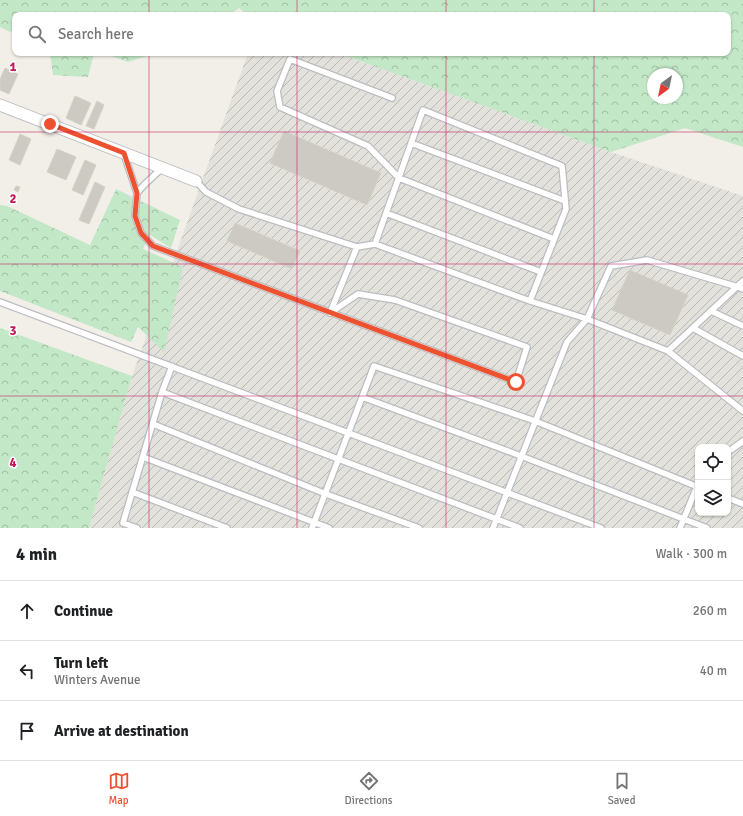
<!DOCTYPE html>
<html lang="en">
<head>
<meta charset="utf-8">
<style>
	:root { --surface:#fff; --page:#f6f6f6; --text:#202124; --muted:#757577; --line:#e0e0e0; --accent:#ed5230 }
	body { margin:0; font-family:Signika,sans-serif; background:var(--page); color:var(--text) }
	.controls { position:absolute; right:12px; bottom:12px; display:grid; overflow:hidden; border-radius:8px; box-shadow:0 1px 3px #0004 }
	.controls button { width:36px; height:36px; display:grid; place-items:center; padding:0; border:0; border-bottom:1px solid var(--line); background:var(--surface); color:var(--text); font:20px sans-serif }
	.compass { position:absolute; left:647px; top:68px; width:36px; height:36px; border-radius:50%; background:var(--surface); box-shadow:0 1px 3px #0004; rotate:213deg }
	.stop { position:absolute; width:12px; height:12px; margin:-9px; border:3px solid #ed5230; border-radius:50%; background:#fff }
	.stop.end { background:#ed5230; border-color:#fff; box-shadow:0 1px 4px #0008 }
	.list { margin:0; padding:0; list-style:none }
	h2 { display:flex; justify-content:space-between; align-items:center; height:52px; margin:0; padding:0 16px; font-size:17px }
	h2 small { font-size:13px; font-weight:400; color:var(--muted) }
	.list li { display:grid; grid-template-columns:26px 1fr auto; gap:12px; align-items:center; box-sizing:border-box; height:60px; padding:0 16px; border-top:1px solid var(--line) }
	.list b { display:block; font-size:15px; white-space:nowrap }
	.list p { margin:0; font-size:13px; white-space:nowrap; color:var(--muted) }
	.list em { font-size:13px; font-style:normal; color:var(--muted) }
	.icon { flex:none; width:22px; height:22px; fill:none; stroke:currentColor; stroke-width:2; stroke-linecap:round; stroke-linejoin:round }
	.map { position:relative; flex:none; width:743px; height:528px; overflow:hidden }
	.search { position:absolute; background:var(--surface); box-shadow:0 1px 3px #0004; left:12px; right:12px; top:12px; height:44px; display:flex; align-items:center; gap:10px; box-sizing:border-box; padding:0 14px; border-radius:8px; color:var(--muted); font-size:15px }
	.sheet { height:232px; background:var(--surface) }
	nav { display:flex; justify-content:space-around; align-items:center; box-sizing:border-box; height:56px; border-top:1px solid var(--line); background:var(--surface); font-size:11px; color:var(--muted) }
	nav a { display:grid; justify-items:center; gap:2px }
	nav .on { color:var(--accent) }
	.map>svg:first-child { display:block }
</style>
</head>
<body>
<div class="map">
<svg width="743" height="528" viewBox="0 0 743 528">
	<defs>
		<pattern id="industrial-furrows" width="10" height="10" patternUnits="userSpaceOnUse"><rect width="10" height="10" fill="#e2e1db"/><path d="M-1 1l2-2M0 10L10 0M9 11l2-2" fill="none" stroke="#babab5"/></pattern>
		<pattern id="forest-crowns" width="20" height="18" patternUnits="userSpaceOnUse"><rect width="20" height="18" fill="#c3e8c7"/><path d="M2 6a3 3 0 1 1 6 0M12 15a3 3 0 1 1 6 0" fill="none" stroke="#a2bfa5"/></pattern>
	</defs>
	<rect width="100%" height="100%" fill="#f1efe7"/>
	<path fill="url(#industrial-furrows)" fill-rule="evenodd" d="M248,53H338L611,152L743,196V528H89L132,376ZM698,447H728V513H698Z"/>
	<path fill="url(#forest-crowns)" fill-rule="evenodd" d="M0,0H743V147L685,128L611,152L338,53H728V15H247L239,8L230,15H15V28L10,32L0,27ZM653,74H677V98H653Z
		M50,53H94L88,77L53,75Z
		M104,53H155L128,62Z
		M116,189L180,220L171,248L150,235L143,249L183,267L164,352L138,327L131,342L0,291V205L7,206L90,245Z
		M0,328L132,376L89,528H0Z"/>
	<path fill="#cccac3" stroke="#d6d2c5" d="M5,68L18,74L9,94L0,90V79Z
		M75,96L91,103L81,125L66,118Z
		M97,101L104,105L94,129L86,126Z
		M284,131L381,173L367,205L270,163Z
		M20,134L31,139L20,165L9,160Z
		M57,149L76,157L66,180L47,172Z
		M85,160L96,165L83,195L72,190Z
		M95,182L105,187L89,224L79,220Z
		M16,186L20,187L18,192L14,190Z
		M235,223L300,251L292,269L227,241Z
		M630,270L688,295L670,335L612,310Z"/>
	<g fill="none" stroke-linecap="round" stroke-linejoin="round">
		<g stroke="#bbbdc2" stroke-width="8">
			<path id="lane" d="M392,98L290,59L277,91L280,107L368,146L399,178L554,239
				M411,143L565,201
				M124,154L137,193L135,216L141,233L153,246L516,382L527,347L395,300L358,294L330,313
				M196,181L206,192L239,209L357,247L375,244L530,301L587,319L668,351L743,411
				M137,193L144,185L162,168
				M386,213L541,272
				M375,244L423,110L562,166L566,209L530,301
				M0,302L601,528
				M711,311L743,326
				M330,313L357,247
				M693,328L743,356
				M668,351L743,281
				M162,392L520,528
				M362,397L521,456L707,528
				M153,424L326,494L419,528
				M728,452L743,441
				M143,457L329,528
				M132,492L227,528
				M728,498L743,504
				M137,528L123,523L162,392L172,366
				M312,528L374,366L535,421L698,487
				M493,528L567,342L587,319L611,266L647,260L738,287L743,289
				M680,528L698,484"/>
		</g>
		<g stroke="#bbbdc2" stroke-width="13">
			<path id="street" d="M0,105L196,181"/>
		</g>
		<use href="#lane" stroke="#fff" stroke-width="5.5"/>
		<use href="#street" stroke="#fff" stroke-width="11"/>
	</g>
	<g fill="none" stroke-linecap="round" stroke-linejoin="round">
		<path stroke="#ed5230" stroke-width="5" d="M50,124L124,153L137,193L135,216L141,233L153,246L516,382"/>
	</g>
	<path fill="none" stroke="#c2185b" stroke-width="1" stroke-opacity="0.55" d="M149,0V15M297,0V15M446,0V15M594,0V15M149,53V528M297,53V528M446,53V528M594,53V528M0,132H743M0,264H743M0,396H743"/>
	<g font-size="13" text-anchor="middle" font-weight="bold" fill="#c2185b" stroke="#fff" stroke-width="3" stroke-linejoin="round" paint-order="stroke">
		<text x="13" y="71">1</text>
		<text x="13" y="203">2</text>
		<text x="13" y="335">3</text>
		<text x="13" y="467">4</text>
	</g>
</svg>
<div class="controls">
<button><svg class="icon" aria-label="locate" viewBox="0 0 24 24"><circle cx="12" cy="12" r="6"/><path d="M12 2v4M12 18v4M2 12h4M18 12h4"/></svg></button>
<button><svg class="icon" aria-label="layers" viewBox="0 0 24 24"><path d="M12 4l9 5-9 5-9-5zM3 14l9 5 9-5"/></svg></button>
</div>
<svg class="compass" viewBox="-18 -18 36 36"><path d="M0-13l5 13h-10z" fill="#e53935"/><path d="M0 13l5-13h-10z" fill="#757577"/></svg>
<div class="stop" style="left:516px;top:382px"></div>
<div class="stop end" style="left:50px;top:124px"></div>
<div class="search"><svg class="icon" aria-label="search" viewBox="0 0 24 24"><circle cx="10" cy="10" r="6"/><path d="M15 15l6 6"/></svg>Search here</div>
</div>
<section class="sheet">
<h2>4 min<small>Walk · 300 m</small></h2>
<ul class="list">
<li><svg class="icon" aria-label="ahead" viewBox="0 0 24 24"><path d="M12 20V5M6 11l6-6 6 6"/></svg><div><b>Continue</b></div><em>260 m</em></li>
<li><svg class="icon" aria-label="left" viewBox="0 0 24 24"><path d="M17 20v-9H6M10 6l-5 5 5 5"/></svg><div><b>Turn left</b><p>Winters Avenue</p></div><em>40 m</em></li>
<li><svg class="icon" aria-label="arrive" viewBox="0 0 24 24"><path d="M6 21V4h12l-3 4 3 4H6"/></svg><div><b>Arrive at destination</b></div></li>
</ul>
</section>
<nav>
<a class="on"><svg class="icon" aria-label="map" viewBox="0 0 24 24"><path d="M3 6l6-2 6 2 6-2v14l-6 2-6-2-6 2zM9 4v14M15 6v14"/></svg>Map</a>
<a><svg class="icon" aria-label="directions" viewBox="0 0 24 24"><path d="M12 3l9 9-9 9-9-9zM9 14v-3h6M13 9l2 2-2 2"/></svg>Directions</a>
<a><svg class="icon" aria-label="saved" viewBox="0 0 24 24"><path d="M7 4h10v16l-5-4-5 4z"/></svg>Saved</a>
</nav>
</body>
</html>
